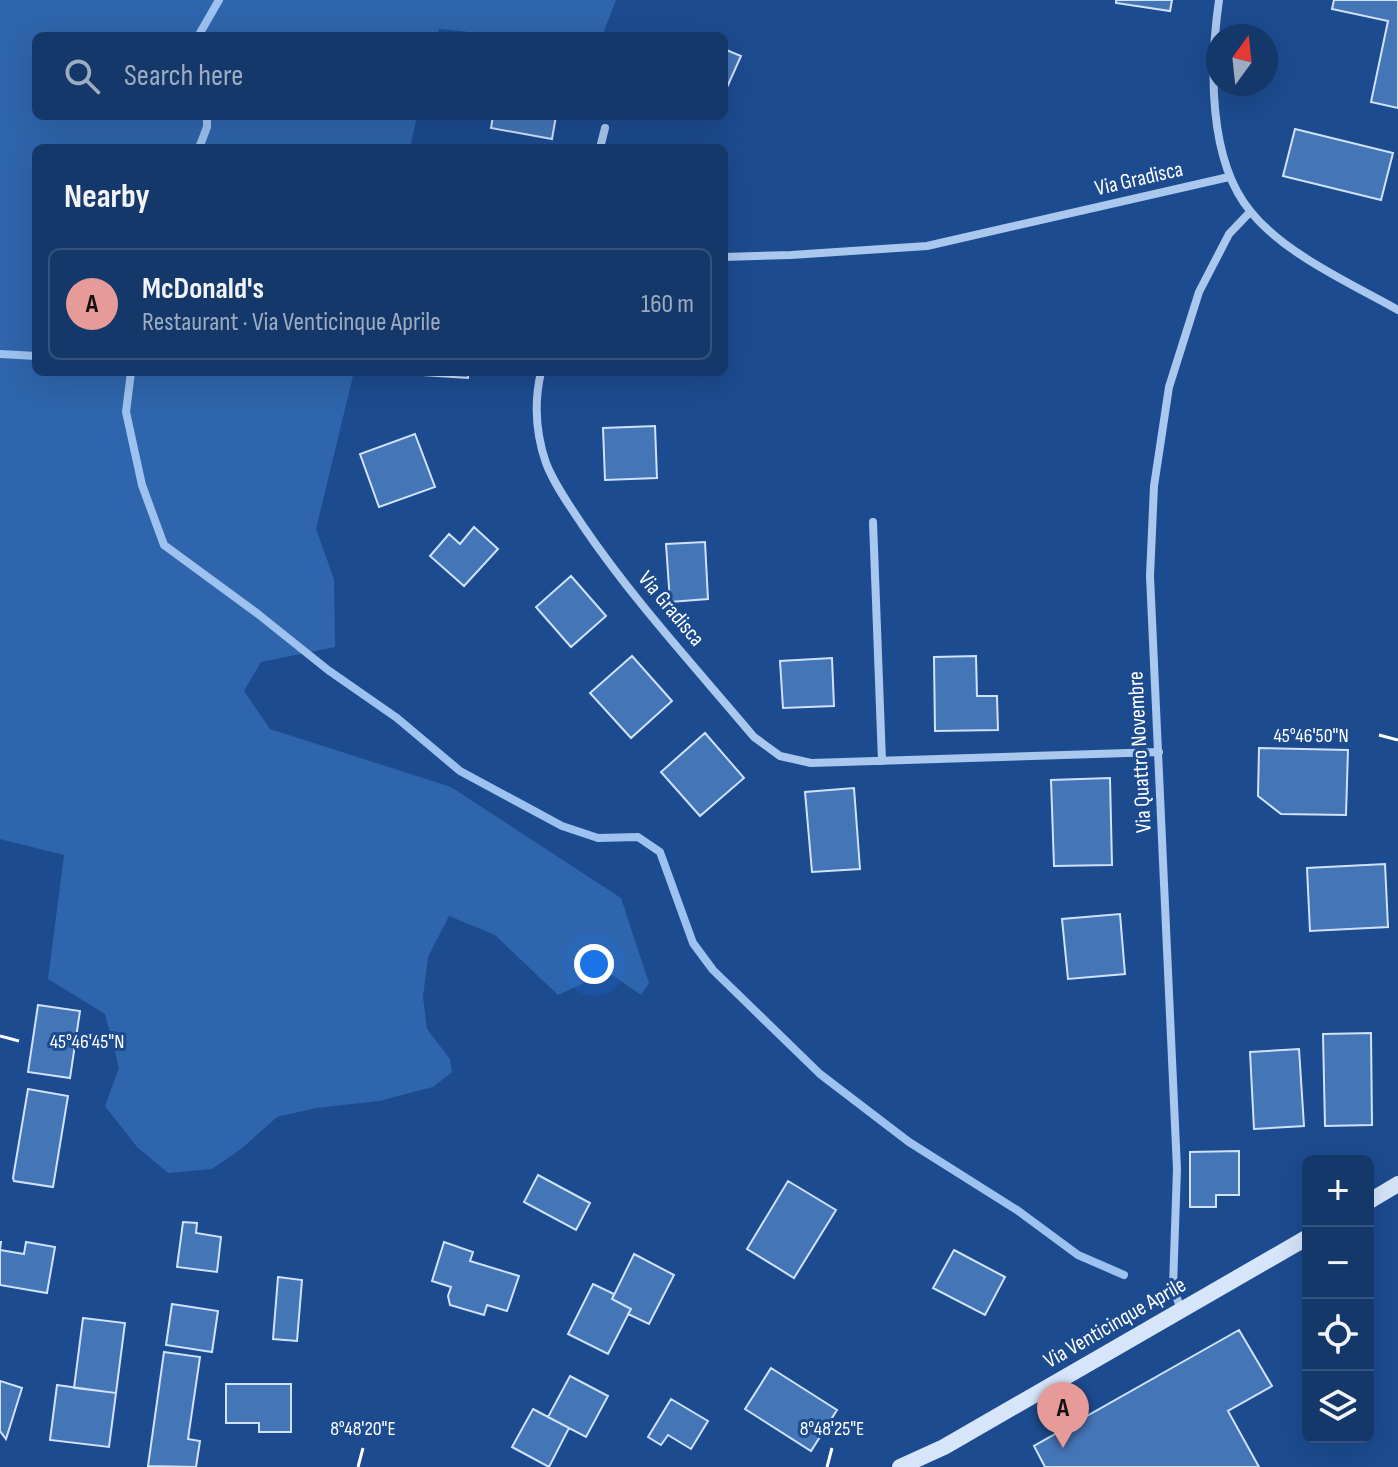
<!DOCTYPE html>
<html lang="en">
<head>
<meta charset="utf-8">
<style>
	:root { --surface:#15386b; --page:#1e3f71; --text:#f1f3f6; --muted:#9dacc1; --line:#34527e; --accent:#e69b98 }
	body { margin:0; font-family:"Sofia Sans Condensed",sans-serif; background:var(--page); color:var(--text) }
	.controls { position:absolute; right:24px; bottom:24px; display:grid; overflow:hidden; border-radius:12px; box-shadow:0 8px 32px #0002 }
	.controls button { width:72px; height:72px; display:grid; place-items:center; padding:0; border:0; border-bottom:2px solid var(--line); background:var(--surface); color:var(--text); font:40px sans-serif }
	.compass { position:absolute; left:1206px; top:24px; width:72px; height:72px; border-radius:50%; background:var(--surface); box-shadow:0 8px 32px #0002; rotate:15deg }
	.you { position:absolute; left:594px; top:964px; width:28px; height:28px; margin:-20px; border:6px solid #fff; border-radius:50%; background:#1a73e8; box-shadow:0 0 0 12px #1a73e833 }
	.badge { display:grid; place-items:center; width:52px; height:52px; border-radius:50%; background:var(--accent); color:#111; font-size:26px; font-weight:700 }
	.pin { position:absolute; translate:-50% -66px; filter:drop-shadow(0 2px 4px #0008) }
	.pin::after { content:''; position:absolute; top:42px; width:28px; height:24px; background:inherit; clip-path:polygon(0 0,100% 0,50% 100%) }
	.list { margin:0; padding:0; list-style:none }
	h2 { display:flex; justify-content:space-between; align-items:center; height:104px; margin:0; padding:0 32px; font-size:34px }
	h2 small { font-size:26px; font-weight:400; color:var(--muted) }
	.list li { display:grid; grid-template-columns:52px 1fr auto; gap:24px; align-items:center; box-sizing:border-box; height:112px; margin:0 16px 16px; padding:0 16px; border:2px solid var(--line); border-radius:12px }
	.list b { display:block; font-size:30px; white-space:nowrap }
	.list p { margin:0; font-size:26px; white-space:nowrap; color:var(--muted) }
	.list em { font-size:26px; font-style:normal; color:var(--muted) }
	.icon { flex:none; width:44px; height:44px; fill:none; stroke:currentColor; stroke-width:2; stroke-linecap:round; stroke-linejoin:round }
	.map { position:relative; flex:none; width:1398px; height:1467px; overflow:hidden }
	.search { position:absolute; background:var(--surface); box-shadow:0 8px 32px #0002; left:32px; top:32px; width:696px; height:88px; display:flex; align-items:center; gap:20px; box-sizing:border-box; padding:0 28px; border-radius:12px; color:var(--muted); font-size:30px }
	.panel { position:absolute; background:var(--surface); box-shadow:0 8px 32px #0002; left:32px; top:144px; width:696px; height:232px; border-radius:12px }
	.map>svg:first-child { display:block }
</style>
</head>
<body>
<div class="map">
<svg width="1398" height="1467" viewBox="0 0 1398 1467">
	<rect width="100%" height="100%" fill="#1c4b8f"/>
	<path fill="#2f65ac" d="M0,0H616L602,36H511L439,29L437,36H36V116H417L410,148H36V372H354L316,529L334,579L335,647L261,662L244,691L270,729L451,787L621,898L649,983L641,995L608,972L558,995L495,935L449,916L428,957L423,997L427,1029L450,1059L452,1072L433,1087L379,1101L316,1108L277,1117L241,1149L212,1169L168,1173L137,1147L105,1106L119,1068L105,1014L48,979L64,855L0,839Z"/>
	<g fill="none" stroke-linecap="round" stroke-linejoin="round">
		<path stroke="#9dc2ef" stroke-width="8" d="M200,36V33L219,0
			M199,148L207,127V116
			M0,354L36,356
			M131,372L126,412L142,485L164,545L258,614L328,670L397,718L460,771L562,826L598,838L638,837L660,852L693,943L713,970L820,1074L909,1142L1017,1210L1078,1255L1124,1275"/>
	</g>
	<path fill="#4475b6" stroke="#d0e2fa" stroke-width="2" d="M1116,0H1172L1170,11L1116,3Z
		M1334,0H1398V108L1371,102L1388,21L1332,9Z
		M724,49L741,56L724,94Z
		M493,116H556L552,139L491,128Z
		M1295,129L1393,153L1381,200L1283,176Z
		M407,372H468V378L407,374Z
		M655,426L657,478L605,480L603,428Z
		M415,434L435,487L379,507L360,454Z
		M474,527L498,549L464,586L430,556L449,534L460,544Z
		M705,542L708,599L670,602L666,544Z
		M571,576L606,616L571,647L536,607Z
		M632,656L672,701L631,738L590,693Z
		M976,656L977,696H997L998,730L935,731L934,657Z
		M832,658L834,706L783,708L780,661Z
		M705,733L744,778L700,816L661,772Z
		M1259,748L1348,750L1346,815L1281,814L1258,796Z
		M1110,778L1112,865L1054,866L1051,780Z
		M854,788L860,869L812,872L805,792Z
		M1385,864L1388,927L1310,931L1307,868Z
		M1120,914L1125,974L1068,979L1062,919Z
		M38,1005L80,1011L70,1078L28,1072Z
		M1371,1033L1372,1125L1325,1126L1323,1034Z
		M1299,1049L1304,1126L1254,1129L1250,1052Z
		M28,1089L68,1096L53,1187L14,1181L13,1178Z
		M1239,1151V1195H1216V1207H1190V1152Z
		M538,1175L590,1203L576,1230L524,1202Z
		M788,1181L836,1210L794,1278L747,1249Z
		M183,1222L197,1223L196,1233L221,1237L217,1272L177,1267Z
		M0,1242H1L0,1250L24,1254L26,1242L55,1247L47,1293L0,1285Z
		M444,1242L473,1252L470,1261L519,1276L507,1311L487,1305L484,1315L450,1305L448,1296L451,1287L432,1281Z
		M954,1250L1005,1277L985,1315L933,1288Z
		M634,1254L674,1275L649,1324L628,1314L631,1309L612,1299Z
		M278,1277L302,1280L297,1341L273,1339Z
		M593,1284L614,1294L612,1299L631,1309L608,1354L568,1334Z
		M172,1304L218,1311L212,1352L166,1345Z
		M83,1318L125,1323L116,1393L74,1388Z
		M1239,1330L1272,1386L1228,1411L1259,1467H1045L1034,1446Z
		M164,1352L200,1357L188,1439L200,1441L196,1467L148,1466Z
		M771,1368L837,1410L811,1451L745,1409Z
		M570,1376L608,1396L586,1437L548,1417Z
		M0,1381L22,1388L6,1439L0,1431Z
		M226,1384H291V1432H259V1423H226Z
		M57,1385L116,1393L109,1447L50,1440Z
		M671,1399L708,1421L691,1449L668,1435L661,1445L648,1437Z
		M533,1409L569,1428L549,1467L512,1447Z"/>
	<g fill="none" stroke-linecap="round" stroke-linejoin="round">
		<path stroke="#aac7ed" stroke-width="8" d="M1219,0C1210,63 1207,160 1251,212C1285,254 1350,283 1398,310
			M600,148L605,128
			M724,257L791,255L927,246L1229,177
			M541,372C534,402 536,434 546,463C555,486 570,506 583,526C634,601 696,668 754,737L780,756L811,763L1159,752
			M873,522L882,761
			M1181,1310L1173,1287L1177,1169L1150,576L1154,486L1169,387L1199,292L1229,234L1250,212"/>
		<path stroke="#d7e5fa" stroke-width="16" d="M1368,1202L1398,1184
			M900,1467L944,1447L1308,1237"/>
	</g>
	<path fill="none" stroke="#fff" stroke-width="3" d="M1379,735L1398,740M0,1036L19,1041M358,1467L363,1448M827,1467L832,1448"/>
	<g text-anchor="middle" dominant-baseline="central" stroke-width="6" stroke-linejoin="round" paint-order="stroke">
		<g font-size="22" fill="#fff" stroke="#1c4b8f">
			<text transform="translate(1139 179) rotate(-13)">Via Gradisca</text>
			<text transform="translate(671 609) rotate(50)">Via Gradisca</text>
			<text transform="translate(1140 752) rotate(-93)">Via Quattro Novembre</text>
			<text transform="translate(1115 1323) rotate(-30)">Via Venticinque Aprile</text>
		</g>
	</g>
	<g font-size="20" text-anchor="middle" fill="#fff" stroke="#1c4b8f" stroke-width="6" stroke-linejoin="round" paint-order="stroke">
		<text x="1311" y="742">45°46'50"N</text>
		<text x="87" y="1048">45°46'45"N</text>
		<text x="363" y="1435">8°48'20"E</text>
		<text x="832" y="1435">8°48'25"E</text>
	</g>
</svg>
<div class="controls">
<button>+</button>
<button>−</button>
<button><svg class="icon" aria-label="locate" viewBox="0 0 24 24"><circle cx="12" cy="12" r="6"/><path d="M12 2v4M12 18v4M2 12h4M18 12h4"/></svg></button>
<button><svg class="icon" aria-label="layers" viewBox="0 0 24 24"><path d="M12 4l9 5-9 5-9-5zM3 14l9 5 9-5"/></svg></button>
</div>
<svg class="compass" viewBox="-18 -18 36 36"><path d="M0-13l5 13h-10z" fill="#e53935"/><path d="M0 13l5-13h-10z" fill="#9dacc1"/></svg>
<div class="you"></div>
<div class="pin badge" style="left:1063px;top:1448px">A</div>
<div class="search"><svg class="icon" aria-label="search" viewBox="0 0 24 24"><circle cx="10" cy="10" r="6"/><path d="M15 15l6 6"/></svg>Search here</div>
<section class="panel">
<h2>Nearby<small></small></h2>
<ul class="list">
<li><span class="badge">A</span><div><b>McDonald's</b><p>Restaurant · Via Venticinque Aprile</p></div><em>160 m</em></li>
</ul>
</section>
</div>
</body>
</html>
